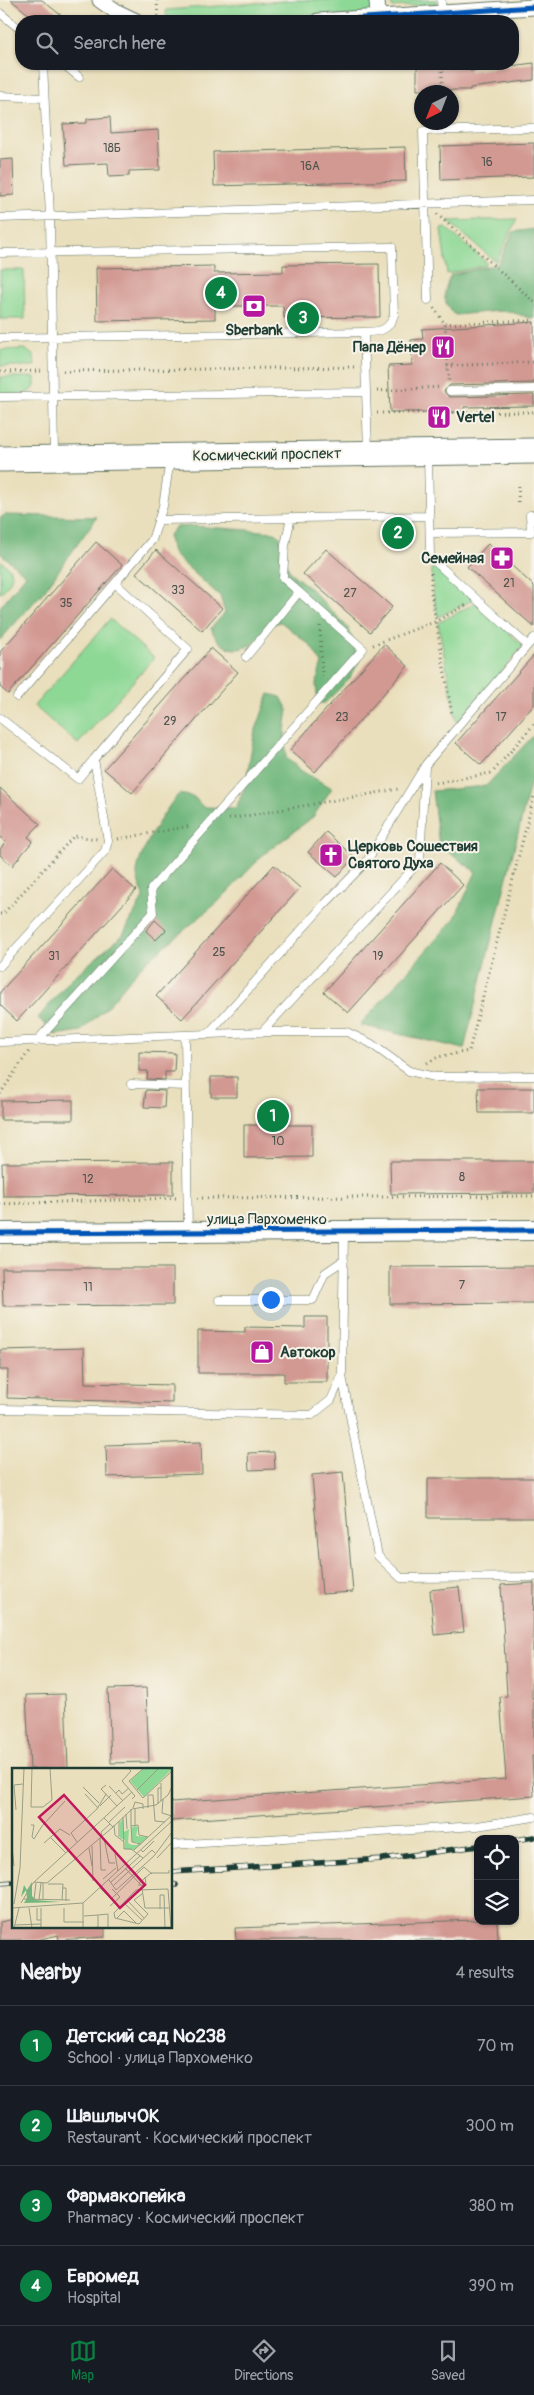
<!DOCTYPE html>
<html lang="en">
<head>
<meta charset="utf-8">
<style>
	:root { --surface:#171b24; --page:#242831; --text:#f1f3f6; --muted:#9ea1a6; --line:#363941; --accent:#0b8043 }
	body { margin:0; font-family:Pangolin,sans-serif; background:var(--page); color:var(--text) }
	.controls { position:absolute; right:15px; bottom:15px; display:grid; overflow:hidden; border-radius:10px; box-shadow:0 1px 4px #0004 }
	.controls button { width:45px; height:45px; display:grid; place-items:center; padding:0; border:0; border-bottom:1px solid var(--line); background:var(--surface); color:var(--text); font:25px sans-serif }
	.compass { position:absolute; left:414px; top:85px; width:45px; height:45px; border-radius:50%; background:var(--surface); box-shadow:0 1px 4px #0004; rotate:222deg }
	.you { position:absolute; left:270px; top:1299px; width:18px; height:18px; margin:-12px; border:4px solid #fff; border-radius:50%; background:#1a73e8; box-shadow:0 0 0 8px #1a73e833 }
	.badge { display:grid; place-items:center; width:32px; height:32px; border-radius:50%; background:var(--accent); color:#fff; font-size:16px; font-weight:700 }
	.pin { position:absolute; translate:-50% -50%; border:2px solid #fff; box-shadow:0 1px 5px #0006 }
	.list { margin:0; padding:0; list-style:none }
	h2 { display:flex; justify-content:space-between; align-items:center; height:65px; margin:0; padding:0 20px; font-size:21px }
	h2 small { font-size:16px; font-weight:400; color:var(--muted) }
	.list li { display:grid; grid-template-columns:32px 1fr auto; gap:15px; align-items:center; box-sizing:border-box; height:80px; padding:0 20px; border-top:1px solid var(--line) }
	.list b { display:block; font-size:19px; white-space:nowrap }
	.list p { margin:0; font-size:16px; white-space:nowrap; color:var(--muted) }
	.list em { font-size:16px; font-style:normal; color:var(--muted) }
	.icon { flex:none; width:28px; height:28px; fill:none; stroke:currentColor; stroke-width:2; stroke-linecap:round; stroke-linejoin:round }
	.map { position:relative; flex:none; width:534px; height:1940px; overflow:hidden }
	.search { position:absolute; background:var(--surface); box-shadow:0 1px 4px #0004; left:15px; right:15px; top:15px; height:55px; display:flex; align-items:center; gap:12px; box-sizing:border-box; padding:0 18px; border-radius:20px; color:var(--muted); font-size:19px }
	.sheet { height:385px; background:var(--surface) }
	nav { display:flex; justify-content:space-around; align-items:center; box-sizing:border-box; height:70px; border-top:1px solid var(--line); background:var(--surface); font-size:14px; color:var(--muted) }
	nav a { display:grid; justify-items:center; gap:2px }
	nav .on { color:var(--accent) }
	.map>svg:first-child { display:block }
</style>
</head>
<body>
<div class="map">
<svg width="534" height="1940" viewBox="0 0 534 1940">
	<rect width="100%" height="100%" fill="#f7f3e8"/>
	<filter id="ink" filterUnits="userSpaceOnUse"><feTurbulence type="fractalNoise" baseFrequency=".02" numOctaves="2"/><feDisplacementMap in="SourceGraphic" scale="10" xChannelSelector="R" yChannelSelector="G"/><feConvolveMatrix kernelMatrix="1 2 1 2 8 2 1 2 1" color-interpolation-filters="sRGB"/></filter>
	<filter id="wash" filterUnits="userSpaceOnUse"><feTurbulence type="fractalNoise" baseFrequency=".0096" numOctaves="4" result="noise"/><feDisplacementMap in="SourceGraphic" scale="20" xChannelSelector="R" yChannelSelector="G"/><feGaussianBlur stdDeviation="1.12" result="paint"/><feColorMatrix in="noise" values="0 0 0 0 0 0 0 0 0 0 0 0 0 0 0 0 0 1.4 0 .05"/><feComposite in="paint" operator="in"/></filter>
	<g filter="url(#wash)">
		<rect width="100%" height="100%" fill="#e9dfbc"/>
		<path fill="#8dd895" stroke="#568a64" d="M295,0H375L376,15L275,21H167L166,10Z
			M391,0H437V4L392,7Z
			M517,219L496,262L448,221Z
			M446,228L486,262V265L447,274L441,229Z
			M0,270H24L25,319H0Z
			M25,349L34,356L35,366H0V350Z
			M0,377H35V387L26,394H0Z
			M431,559L475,599L438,617L433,593Z
			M0,560L9,568L12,575L10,582L0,594Z
			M477,602L523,646L457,723L438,623Z
			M110,619L154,658L78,744L34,706Z"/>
		<path fill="#72b87e" stroke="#487a59" d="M534,229V319L511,312L499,311L455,315C441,301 443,292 451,275L498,264L513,232Z
			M5,515L97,517L44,591L0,640V607L26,575L0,553V518Z
			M193,526L275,532L280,537L282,554L290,572L312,590L349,629L359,661L350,678L325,703H318L316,684L322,663L310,645L281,622C277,623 270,624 267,627C263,631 261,636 257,640C239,656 219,650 211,628L225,613L220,596L174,555L168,536L176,527Z
			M269,694L281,697L288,710L285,730L286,758L303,772L332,788L313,817L263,855L218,902L141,966L107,1007L81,1031L56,1035L38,1018L71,979L123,935L144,896C142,890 137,880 137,874C137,855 166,807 179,794L194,797L203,807L236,808L245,787L254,735Z
			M534,735V769L464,1049L360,1025L455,918L476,872L439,845L432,791L486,786Z"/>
		<g id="blocks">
			<path fill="#d29892" d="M11,0H42L68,21H37Z
				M534,63V80L470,88V90H417V64H470V71Z
				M110,117L111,133L158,130L160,170L129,171V176L109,177L108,163L66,165L63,124L87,123V119Z
				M534,143V177L441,180L440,146Z
				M405,147L406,181L214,186L213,152Z
				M13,159L14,195L0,196V160Z
				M379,264L380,317L284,318L283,306H215V319L97,321L96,268L214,266V273L283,272V265Z
				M534,322V383L450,385L444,391L446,394L450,397L534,395V406L464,407V412H390L388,366L412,365L411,340L423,339L422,329Z
				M96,542L122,565L8,694L0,687V652Z
				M488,544L534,586V627L467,567Z
				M326,549L392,607L370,632L303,574Z
				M156,550L222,608L202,631L136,573Z
				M384,644L408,666L315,772L290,750Z
				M211,648L238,672L132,793L104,769Z
				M534,655V705L481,765L456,743Z
				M0,788L40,824L28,837L33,841L12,866L0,855V849L6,842L0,836Z
				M326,832L354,857L337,877L308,852Z
				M440,863L463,885L348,1013L324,992Z
				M274,865L300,888L182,1019L156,996Z
				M112,869L136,890L17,1021L0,1005V992Z
				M155,920L166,930L156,940L146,931Z
				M139,1052L175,1053L174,1072H165V1080L147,1079L148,1071H139Z
				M211,1077H237V1097H211Z
				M478,1088H534V1113H479Z
				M146,1090L165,1091L164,1108L144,1107Z
				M73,1100V1120H1V1101Z
				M269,1104H287L288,1125H312V1157L244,1158V1125H269Z
				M390,1161H534V1193L391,1194Z
				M173,1162V1195L3,1196L2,1163Z
				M534,1266V1303L390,1304V1267Z
				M2,1268H173V1305L3,1306Z
				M305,1317H327V1382H284V1373H198V1331L245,1332V1327L305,1328Z
				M84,1348L85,1383L172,1385V1403L7,1398L8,1370H0V1350Z
				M201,1442L202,1474L107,1477L106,1445Z
				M274,1452L275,1469L249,1470L248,1453Z
				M343,1472L353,1592L322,1594L312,1475Z
				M428,1478H534V1518H428Z
				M534,1583L532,1698H534V1756H532L534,1796L171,1821V1802L506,1779L500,1697L507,1696L501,1585Z
				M459,1587L464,1632L434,1635L430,1590Z
				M146,1688L149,1762L111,1763L108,1689Z
				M65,1694L68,1768L30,1769L26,1695Z
				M14,1919V1926H105V1937L59,1940L58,1935L37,1940H0V1922Z
				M478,1920L497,1921L498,1940H236L235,1928Z"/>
		</g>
	</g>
	<g filter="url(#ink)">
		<use href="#blocks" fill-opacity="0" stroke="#667664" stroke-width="1"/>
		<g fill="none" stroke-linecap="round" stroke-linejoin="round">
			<g stroke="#667664" stroke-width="9">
				<path id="service" d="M441,0L442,13
					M0,13L21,30
					M43,64L50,217L54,454
					M63,64L79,77
					M0,96L44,98
					M0,218L534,200
					M0,253L392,247L394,315C389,331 379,332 364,332L368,450
					M428,300L423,131L534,128
					M0,338L364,332
					M450,391L534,389
					M0,397L366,392
					M428,455L430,557L527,645
					M158,520L430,516
					M430,533L531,532L530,515H534
					M246,657L299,592L283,578L285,545L291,517
					M17,697L152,540L163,506L170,459
					M0,718L78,779L94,759
					M0,966L105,851L108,841L94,759L188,649L116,584
					M262,1032L420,861L425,766
					M208,1034L323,906L367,861L426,764L534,638
					M185,1035L188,1231
					M0,1042L262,1032H347L370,1043L409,1071L435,1077L534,1076
					M36,1042L153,913L151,889L363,649L299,592
					M131,1084L186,1086
					M219,1300H313L325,1273L344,1260
					M342,1376L378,1556L401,1578L534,1577
					M0,1409L312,1415L331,1400L342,1376L344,1231
					M171,1845L477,1826L534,1817"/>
			</g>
			<g stroke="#667664" stroke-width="17">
				<path id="minor" d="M100,0L117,12L136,21
					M377,0L378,17
					M318,21L534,7"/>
			</g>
			<g stroke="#667664" stroke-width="22">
				<path id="tertiary" d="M0,1233L534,1230"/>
			</g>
			<g stroke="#667664" stroke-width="27">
				<path id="primary" d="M0,459L534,451"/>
			</g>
			<path stroke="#667664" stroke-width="3" stroke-dasharray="1 4" stroke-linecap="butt" d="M157,0L158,21
				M442,92V64
				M437,214L534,302
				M434,308L445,324L449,381
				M445,324L534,320
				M447,366L534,362
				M63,371L354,367
				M0,372L41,371
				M377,391L440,387
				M377,413L534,412
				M518,502L519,484
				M431,573V592L452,715
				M320,626L322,677
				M373,645L437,621L466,605
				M436,783L492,773L534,724
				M229,819L398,789
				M118,839L191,826
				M0,914H3L74,836L98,839
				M427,1063L438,1057L469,1051L534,796
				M0,1094L29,1051
				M197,1198L534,1196
				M0,1204L176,1198"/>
			<use href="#service" stroke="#fff" stroke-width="8"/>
			<use href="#minor" stroke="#fff" stroke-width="15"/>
			<use href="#tertiary" stroke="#fff" stroke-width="20"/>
			<use href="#primary" stroke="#fff" stroke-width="25"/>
			<g stroke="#1f3d34" stroke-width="5.5">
				<path id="rail" d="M515,1840L534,1837
					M171,1872L383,1859L478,1846
					M0,1883L14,1882
					M171,1884L176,1885"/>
			</g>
			<use href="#rail" stroke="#f7f3e8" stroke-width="4" stroke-dasharray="11" stroke-linecap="butt"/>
			<g stroke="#f7f3e8" stroke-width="8">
				<path id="cycleway" d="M318,21L534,7
					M0,1233L534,1230"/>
			</g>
			<use href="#cycleway" stroke="#0057b8" stroke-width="5"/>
		</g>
	</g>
	<defs>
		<g id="bank-square" transform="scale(1.25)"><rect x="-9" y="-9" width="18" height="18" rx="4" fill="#b5179e" stroke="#f7f3e8"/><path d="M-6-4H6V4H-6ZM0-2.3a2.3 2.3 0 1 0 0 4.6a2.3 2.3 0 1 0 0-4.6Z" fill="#fff"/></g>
		<g id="restaurant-square" transform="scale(1.25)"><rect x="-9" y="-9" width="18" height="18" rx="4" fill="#b5179e" stroke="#f7f3e8"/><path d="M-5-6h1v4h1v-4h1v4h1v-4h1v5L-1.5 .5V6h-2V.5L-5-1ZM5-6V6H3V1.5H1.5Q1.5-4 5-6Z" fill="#fff"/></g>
		<g id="pharmacy-square" transform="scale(1.25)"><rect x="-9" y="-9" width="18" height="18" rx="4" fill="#b5179e" stroke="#f7f3e8"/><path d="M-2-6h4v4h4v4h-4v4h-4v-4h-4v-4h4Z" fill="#fff"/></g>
		<g id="church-square" transform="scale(1.25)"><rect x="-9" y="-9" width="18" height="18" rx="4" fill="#b5179e" stroke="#f7f3e8"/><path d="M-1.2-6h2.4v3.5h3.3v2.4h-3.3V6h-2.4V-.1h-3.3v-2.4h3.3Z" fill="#fff"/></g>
		<g id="shop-square" transform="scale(1.25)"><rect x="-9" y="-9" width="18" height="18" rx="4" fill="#b5179e" stroke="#f7f3e8"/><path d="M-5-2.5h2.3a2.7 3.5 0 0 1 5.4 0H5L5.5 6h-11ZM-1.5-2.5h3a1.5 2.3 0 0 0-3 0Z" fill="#fff"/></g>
	</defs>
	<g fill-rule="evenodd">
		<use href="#bank-square" x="254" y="306"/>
		<use href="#restaurant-square" x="443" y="347"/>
		<use href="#restaurant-square" x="439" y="417"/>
		<use href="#pharmacy-square" x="502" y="558"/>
		<use href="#church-square" x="331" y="855"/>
		<use href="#shop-square" x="262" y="1352"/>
	</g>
	<g text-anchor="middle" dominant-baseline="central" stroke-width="4" stroke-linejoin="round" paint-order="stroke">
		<g font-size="12" fill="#4c544c">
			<text x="112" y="148">18Б</text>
			<text x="487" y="162">16</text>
			<text x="310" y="166">16А</text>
			<text x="509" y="583">21</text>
			<text x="178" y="590">33</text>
			<text x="350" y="593">27</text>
			<text x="66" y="603">35</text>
			<text x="342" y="717">23</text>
			<text x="501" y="717">17</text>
			<text x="170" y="721">29</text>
			<text x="219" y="952">25</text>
			<text x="54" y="956">31</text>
			<text x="378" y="956">19</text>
			<text x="278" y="1141">10</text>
			<text x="462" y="1177">8</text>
			<text x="88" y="1179">12</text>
			<text x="462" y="1285">7</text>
			<text x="88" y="1287">11</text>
		</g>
		<g font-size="15" font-weight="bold" fill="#1f3d34" stroke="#f7f3e8" text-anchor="start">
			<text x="254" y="330" text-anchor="middle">Sberbank</text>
			<text x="426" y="347" text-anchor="end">Папа Дёнер</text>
			<text x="456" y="417">Vertel</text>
			<text x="484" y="558" text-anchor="end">Семейная</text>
			<text x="348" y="846">Церковь Сошествия<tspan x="348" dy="17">Святого Духа</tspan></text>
			<text x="280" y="1352">Автокор</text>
		</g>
		<g font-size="15" fill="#1f3d34" stroke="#f7f3e8">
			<text transform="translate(267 455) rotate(-1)">Космический проспект</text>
			<text x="267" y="1219">улица Пархоменко</text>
		</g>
	</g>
	<g transform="translate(12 1768)">
		<rect width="160" height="160" fill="#e9dfbc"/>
		<path d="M132,0L160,1L132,29L118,13ZM111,51L112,64L117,61L116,75L120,77H125L126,74H120L119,60L123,58L126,59L124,68L136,69L122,82L112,81L113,72L108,70V54Z" fill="#8dd895"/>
		<path d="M20,114V128L24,132L48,134L12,135L15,130L14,122L9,129L12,117L15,122Z" fill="#72b87e"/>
		<path fill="none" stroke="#989e86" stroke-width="1" d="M20,0L19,39H31L40,32L38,0M116,0L119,3L110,13L123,28L120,31M132,0L117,13L131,30L160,3M149,15V33M94,17L89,21L105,38M97,18L111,33M71,19L87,35M125,22L147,0M104,25L107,22L110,26L117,20M73,26L86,40M151,31L150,45L160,48M146,36V20H149M88,38L99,27M121,40L123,34L131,36V41M136,40V27H141L143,53L153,54M119,41V58L126,57L127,67L136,69M123,41V57M4,42L2,17L11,16M114,46L115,61M111,49L112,81H119L131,90M92,50L101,59L120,41L144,37L156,27L160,19M107,53V69M97,54L113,39M19,57H22L20,69L22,71L30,58L53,33M102,57L103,67L112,74M119,58L120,74L129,76M90,68L89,64L98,56M39,70L54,85M88,70L89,102H94M92,70L97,95H103M65,74L59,65L85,41L94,26M32,75L48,61L58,67M80,78L81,113M0,79L2,98M77,80L80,98M122,82L160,47M129,82L131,84L142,73M103,86L106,103M145,90L160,74M113,100L129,117M91,111L104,100M97,112L104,122L142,88L160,64M22,114L35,115L101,59M99,114L128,88M127,115L139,105H157V102M36,116H51L50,132M102,117L140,82L143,85M126,117H134L133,109M50,120H54V133M88,120L99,131L132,99L140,106M130,121L133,140H157M152,127L153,160M12,131L58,132M31,131V115M22,132L24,115M27,132L29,115M115,132L132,150M9,135L21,115L120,24M112,135L130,152M2,136L8,100L12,0M98,138L108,129L100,121M0,140L71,135L160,53M17,140L20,160M25,140V152H29M52,140V154H72M148,141V127H152M86,147L96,146V160M72,148L86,147V159L81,160M103,150L102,145L124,122L156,121L159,160M103,150L127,156L136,146L122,132L130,126M105,150L112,143L124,155M3,157L29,156M2,160L7,140M29,160V140M71,160V135"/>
		<path fill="#c2185b" fill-opacity="0.15" stroke="#c2185b" stroke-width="2.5" d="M52,27L133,117L108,140L27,49Z"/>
		<rect width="160" height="160" fill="none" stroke="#1f3d34" stroke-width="2.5"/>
	</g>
</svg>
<div class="controls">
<button><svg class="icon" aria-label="locate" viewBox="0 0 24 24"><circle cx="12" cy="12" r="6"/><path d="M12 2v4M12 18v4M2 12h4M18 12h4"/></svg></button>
<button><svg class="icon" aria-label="layers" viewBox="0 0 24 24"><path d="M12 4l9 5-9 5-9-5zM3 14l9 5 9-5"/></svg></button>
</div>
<svg class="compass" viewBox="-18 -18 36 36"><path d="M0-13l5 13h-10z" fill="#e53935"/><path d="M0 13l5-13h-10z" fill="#9ea1a6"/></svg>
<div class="you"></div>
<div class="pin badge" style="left:273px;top:1116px">1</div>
<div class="pin badge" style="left:398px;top:533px">2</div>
<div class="pin badge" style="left:303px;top:318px">3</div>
<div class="pin badge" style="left:221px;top:293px">4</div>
<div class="search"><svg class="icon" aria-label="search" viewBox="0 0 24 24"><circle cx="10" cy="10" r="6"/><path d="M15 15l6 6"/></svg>Search here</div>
</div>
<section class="sheet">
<h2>Nearby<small>4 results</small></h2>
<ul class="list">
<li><span class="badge">1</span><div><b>Детский сад №238</b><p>School · улица Пархоменко</p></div><em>70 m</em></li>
<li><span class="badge">2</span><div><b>ШашлычОК</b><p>Restaurant · Космический проспект</p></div><em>300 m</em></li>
<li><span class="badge">3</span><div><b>Фармакопейка</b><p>Pharmacy · Космический проспект</p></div><em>380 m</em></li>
<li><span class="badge">4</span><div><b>Евромед</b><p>Hospital</p></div><em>390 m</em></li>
</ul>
</section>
<nav>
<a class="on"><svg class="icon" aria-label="map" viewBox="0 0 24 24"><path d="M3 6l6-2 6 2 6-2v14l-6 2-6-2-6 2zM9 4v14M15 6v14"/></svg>Map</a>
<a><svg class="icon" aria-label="directions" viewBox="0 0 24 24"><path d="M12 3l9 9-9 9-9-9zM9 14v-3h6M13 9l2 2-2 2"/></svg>Directions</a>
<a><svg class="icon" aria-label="saved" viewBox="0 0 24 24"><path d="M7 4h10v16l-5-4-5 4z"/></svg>Saved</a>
</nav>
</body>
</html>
